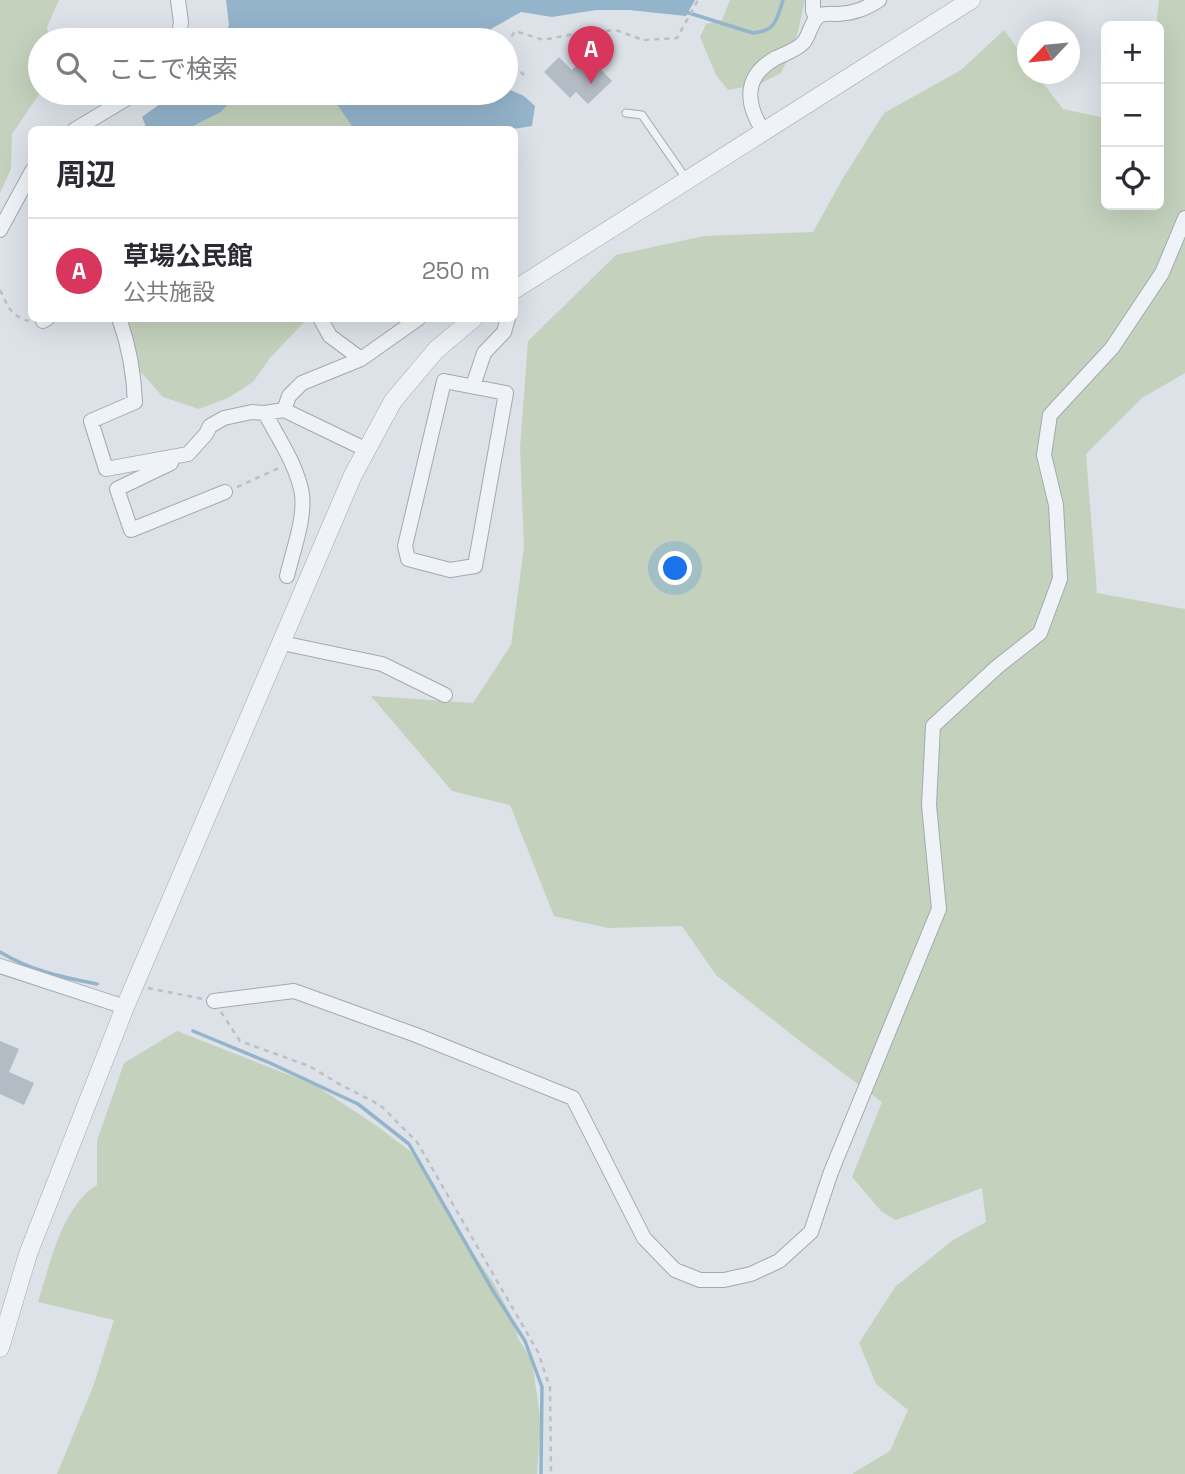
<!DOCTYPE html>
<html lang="ja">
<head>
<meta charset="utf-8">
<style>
	:root { --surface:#fff; --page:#f2f2f3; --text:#2b2b33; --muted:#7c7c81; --line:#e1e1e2; --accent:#d8365d }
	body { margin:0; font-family:"Space Grotesk","Noto Sans JP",sans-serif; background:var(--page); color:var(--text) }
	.controls { position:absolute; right:21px; top:21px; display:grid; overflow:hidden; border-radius:10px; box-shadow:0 7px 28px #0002 }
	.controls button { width:63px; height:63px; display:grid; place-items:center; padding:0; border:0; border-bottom:2px solid var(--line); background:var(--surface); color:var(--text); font:35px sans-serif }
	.compass { position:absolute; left:1017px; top:21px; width:63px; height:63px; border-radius:50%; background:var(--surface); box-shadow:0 7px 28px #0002; rotate:244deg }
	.you { position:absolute; left:676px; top:569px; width:24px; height:24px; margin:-18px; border:5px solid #fff; border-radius:50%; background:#1a73e8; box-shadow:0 0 0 10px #1a73e833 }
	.badge { display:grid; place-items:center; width:46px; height:46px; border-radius:50%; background:var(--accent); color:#fff; font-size:23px; font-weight:700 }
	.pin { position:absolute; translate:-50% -58px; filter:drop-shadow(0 2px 4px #0008) }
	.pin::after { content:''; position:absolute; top:37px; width:24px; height:21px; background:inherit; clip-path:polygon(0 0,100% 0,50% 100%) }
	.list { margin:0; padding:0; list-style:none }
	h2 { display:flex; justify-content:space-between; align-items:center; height:91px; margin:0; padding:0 28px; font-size:30px }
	h2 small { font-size:23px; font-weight:400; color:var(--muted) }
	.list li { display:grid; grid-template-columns:46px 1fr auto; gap:21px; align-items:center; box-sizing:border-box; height:105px; padding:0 28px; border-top:2px solid var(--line) }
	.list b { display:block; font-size:26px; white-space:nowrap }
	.list p { margin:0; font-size:23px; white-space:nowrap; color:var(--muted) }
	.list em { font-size:23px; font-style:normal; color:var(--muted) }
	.icon { flex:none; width:38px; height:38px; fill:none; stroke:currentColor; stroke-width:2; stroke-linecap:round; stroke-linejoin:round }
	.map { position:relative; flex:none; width:1185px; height:1474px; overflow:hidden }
	.search { position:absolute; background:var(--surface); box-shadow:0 7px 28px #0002; left:28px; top:28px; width:490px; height:77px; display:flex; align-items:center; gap:18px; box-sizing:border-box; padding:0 24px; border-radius:38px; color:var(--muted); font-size:26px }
	.panel { position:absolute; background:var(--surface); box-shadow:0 7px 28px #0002; left:28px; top:126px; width:490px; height:196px; border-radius:10px }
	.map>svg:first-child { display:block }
</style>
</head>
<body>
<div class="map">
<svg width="1185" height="1474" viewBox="0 0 1185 1474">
	<rect width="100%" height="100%" fill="#dce2e8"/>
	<path fill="#c4d2bd" d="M0,0H59L47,27L49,40H40V93L12,134L11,169L0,193Z
		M730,0H805L795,44L781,73L760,84L728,90L716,75L700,37L706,24L722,20Z
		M1159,0H1185V373L1142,398L1086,454L1097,593L1185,609V1474H854L853,1473L890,1451L908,1410L876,1384L859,1343L895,1287L953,1240L986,1222L982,1188L896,1220L882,1212L852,1177L882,1102L796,1038L716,975L682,926L608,928L554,916L510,805L452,791L371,696L473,703L511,645L524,547L520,448L528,341L616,255L704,236L813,232L843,178L884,113L961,70L1004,30L1027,62L1028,74H1036L1063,109L1100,117L1106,113V205H1159V26H1156Z
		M238,93H329L354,129L188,130L221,112Z
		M120,319H307L270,358L253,382L228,398L199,409L163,397L139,370Z
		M177,1031L315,1085L377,1126L415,1155L465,1242L493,1282L514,1321L518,1338L532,1361L541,1423L537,1474H57L94,1384L114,1320L38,1302C50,1264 62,1206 97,1185V1141L124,1063Z"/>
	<path fill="#94b4cb" d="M226,0H695L686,16L629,10H596L552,17L521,12L491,29L489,40H222L229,25Z
		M506,88L524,96L535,106L532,126L507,130L354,129L329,93H506Z
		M175,93H238L221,112L188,129H147L142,117Z"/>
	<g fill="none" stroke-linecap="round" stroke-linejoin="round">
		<path stroke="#94b4cb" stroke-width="3.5" d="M686,12L753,33C776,31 777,19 783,0
			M0,952C31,971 62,977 97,984
			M193,1031L270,1063L358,1104L409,1144L493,1291L525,1341L542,1387L541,1474"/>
	</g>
	<path fill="#b3bbc5" d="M587,55L612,81L588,104L576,92L570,98L544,72L559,57L572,70Z
		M0,1041L19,1049L9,1072L34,1083L24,1105L0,1094Z"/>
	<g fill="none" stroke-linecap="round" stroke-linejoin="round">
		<g stroke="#a1a9b2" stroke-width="9">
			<path id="service" d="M626,113L642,115L687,180"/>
		</g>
		<g stroke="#a1a9b2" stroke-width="16">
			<path id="minor" d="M178,0L181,22L178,40
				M813,0V11L816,18
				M74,130L136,93
				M764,132C745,104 743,76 776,58C786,53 797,50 804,42C810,34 812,18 821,15C826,13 833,14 838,14C854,13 865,9 879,0
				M0,230L32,171
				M119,318C129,346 134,373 135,402L91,421L106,469L188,454L206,434L210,426L224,418L252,412L265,413L284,410L367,450
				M320,318L330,336L361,359
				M43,321L48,318
				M444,381L506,393L475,566L450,570L408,559L405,546Z
				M473,386L484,353L504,332L508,318
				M284,410L289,396L302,383L361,359L419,318
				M265,413C278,438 297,465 302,494C305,520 293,550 287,576
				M171,463L117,489L131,530L225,492
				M282,643L382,664L445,695
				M0,966L125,1007
				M214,1001L294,991L416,1035L573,1098L644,1238L675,1270L700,1280H724L751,1274L779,1261L811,1232L831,1172L939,909L929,805L933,726L997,667L1040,633L1060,579L1056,505L1044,455L1050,415L1112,348L1162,273L1185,218"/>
		</g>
		<g stroke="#a1a9b2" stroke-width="19">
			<path id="tertiary" d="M514,290L971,0
				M0,1348L28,1254L125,1007L353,475L393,401L436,350L474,318"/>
		</g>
		<path stroke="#bac0c6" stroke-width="2.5" stroke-dasharray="5 5" stroke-linecap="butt" d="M506,45L515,31L543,40L574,34L616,30L643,40L677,38L698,0
			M506,58L524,75
			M0,290C8,306 10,316 29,321
			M237,487L279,468
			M148,988L203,999
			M221,1012L240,1041L309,1066L341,1085L380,1105L417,1142L538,1352L550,1388L551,1474"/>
		<use href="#service" stroke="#eff2f6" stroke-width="7"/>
		<use href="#minor" stroke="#eff2f6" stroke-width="14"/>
		<use href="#tertiary" stroke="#eff2f6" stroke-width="18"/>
	</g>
</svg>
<div class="controls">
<button>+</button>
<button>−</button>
<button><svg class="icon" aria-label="locate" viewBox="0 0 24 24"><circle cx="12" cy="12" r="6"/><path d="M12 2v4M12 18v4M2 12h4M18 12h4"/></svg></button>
</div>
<svg class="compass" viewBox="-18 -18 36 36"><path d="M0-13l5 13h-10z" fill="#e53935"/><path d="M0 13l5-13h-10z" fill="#7c7c81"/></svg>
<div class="you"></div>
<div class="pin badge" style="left:591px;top:84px">A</div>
<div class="search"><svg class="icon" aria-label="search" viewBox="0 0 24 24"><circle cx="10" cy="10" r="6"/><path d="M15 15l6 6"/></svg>ここで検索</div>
<section class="panel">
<h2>周辺<small></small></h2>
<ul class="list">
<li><span class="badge">A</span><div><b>草場公民館</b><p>公共施設</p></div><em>250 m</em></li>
</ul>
</section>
</div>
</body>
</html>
